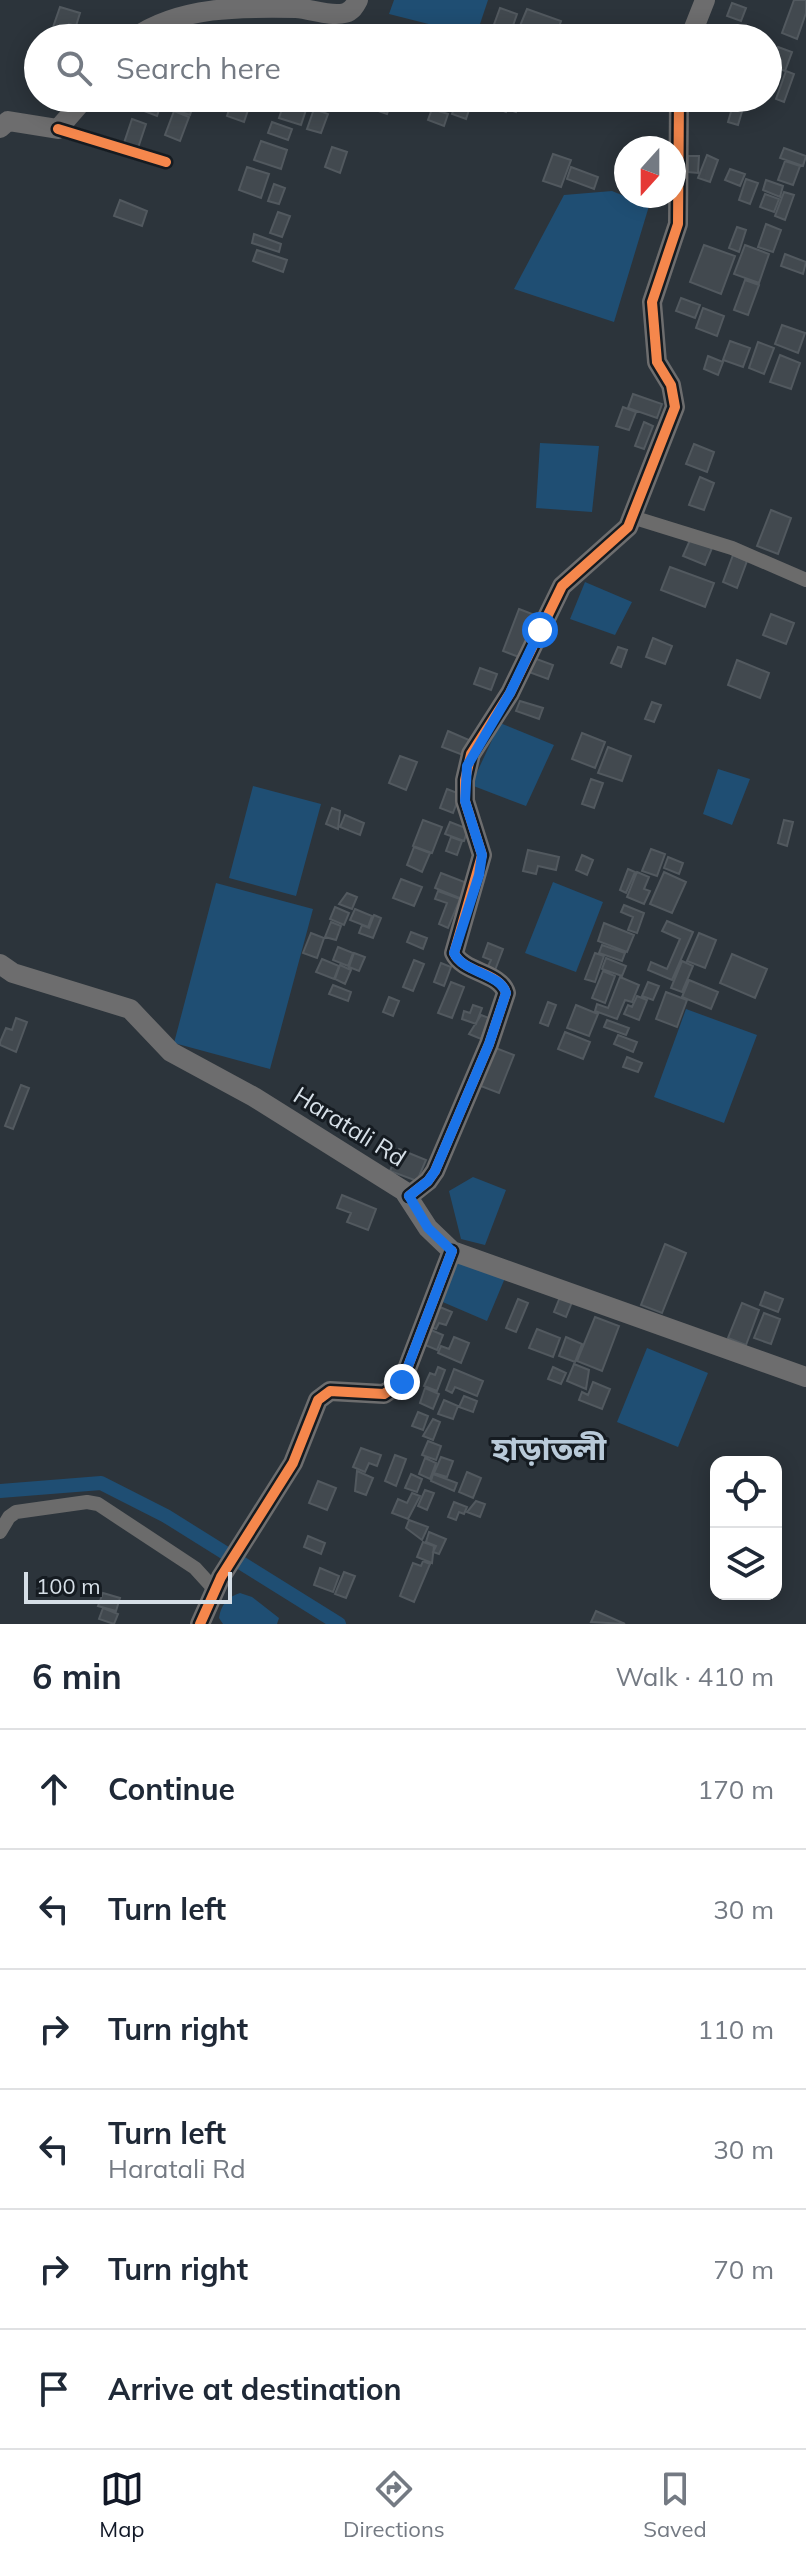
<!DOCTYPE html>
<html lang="en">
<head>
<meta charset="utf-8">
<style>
	:root { --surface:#fff; --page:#f6f6f7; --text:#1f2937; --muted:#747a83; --line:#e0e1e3; --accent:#111827 }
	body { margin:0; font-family:Mulish,"Noto Sans Bengali",sans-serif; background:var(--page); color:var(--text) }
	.controls { position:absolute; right:24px; bottom:24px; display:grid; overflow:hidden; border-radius:16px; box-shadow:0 4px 20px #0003 }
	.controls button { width:72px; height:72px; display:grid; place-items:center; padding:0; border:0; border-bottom:2px solid var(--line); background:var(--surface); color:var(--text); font:40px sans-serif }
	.compass { position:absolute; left:614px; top:136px; width:72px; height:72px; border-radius:50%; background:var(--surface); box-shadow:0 4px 20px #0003; rotate:201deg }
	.scale { position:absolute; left:24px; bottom:20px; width:208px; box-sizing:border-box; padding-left:8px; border:4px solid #d6dfe7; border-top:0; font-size:22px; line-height:28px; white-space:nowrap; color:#d6dfe7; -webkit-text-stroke:6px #151b21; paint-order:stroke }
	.stop { position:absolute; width:24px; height:24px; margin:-18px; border:6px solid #1a73e8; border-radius:50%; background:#fff }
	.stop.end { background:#1a73e8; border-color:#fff; box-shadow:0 2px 8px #0008 }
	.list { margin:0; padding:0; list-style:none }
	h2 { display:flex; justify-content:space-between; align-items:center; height:104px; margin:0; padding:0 32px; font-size:34px }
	h2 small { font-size:26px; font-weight:400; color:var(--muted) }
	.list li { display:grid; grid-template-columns:52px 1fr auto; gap:24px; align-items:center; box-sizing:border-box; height:120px; padding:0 32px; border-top:2px solid var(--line) }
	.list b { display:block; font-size:30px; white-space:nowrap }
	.list p { margin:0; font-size:26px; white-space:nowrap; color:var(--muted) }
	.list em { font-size:26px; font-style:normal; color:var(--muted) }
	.icon { flex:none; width:44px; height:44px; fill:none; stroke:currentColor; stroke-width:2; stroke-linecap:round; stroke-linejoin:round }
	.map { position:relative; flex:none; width:806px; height:1624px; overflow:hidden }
	.search { position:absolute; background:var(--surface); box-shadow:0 4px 20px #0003; left:24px; right:24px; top:24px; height:88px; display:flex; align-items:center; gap:20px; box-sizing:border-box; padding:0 28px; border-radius:44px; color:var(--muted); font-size:30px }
	.sheet { height:824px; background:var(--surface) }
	nav { display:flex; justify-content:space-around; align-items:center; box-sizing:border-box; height:112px; border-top:2px solid var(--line); background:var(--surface); font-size:22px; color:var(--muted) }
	nav a { display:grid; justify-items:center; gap:4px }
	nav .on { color:var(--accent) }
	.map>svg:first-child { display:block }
</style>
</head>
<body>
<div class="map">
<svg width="806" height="1624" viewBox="0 0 806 1624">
	<rect width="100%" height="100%" fill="#2c343b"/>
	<path fill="#1f4e73" d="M394,0H488L476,36L389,14Z
		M612,191L649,206L614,322L514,289L564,195Z
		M540,443L599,446L592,512L536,508Z
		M585,582L632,602L615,635L570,619Z
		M500,723L554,745L526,806L471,785Z
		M718,769L750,779L732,825L703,814Z
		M253,786L321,804L296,896L229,878Z
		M553,882L603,902L576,972L525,953Z
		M216,883L313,909L270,1069L174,1043Z
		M686,1009L757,1035L724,1123L654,1097Z
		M473,1177L506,1190L485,1245L461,1239L449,1191Z
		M455,1258L505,1278L487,1321L438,1300Z
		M647,1348L708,1373L678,1447L617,1422Z
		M240,1593L252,1597L279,1618L277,1624H223L219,1618C221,1605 227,1597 240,1593Z"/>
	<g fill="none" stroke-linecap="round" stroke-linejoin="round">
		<path stroke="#1f4e73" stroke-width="14" d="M0,1491L101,1483L166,1516L339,1624"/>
	</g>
	<path fill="#42494f" stroke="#52595f" stroke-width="2" d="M794,0H806V13L797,39L782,33Z
		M732,3L746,8L741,21L727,16Z
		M60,7L80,13L76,26L69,24L65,37L51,33Z
		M500,8L517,14L509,37L492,30Z
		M527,9L561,21L555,38L519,28Z
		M358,26L375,32L373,38H354Z
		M311,27L344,38H307Z
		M778,47L792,52L785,71L771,66Z
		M786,71L794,74L784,102L776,99Z
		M179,98L195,100L190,115L175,110Z
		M233,98L250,104L244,122L227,116Z
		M363,98L391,102L387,114L361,105Z
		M493,98H521L516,112L507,109L506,112L490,106Z
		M735,98H746L738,125L728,122Z
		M149,99L161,104L157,116L144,111Z
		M456,102L470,107L466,119L452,114Z
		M284,103L306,110L301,125L279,118Z
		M314,109L328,114L321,133L307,129Z
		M432,109L448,114L444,126L428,120Z
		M174,111L189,117L180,141L165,135Z
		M132,119L146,124L138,148L124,143Z
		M272,122L292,129L288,140L268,133Z
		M261,141L287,150L281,169L254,160Z
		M332,147L347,152L340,173L325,167Z
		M784,148L806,156L803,166L780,158Z
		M553,154L571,160L561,187L543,181Z
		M707,155L718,160L710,182L698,178Z
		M688,156H699L698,173L688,172Z
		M785,161L800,166L793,185L778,180Z
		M247,167L269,174L261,198L239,190Z
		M571,167L598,177L594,189L567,179Z
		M730,169L745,174L740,186L725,180Z
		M746,179L758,183L750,204L739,200Z
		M766,180L783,186L780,197L763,190Z
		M274,184L285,188L279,204L268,201Z
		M784,192L794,195L785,220L775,216Z
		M765,194L779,199L774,212L760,207Z
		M120,200L147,211L142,226L114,216Z
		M278,212L290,216L282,237L270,233Z
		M766,224L781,230L773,252L758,247Z
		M737,227L746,230L739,252L729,248Z
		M254,234L281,244L279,252L252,243Z
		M704,245L735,256L721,294L690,282Z
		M745,245L769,254L759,283L734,274Z
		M257,250L287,260L283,272L253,261Z
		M785,254L806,262L803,274L781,266Z
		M745,280L759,285L748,315L734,310Z
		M681,298L700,305L695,318L676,311Z
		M703,308L724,316L717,336L696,328Z
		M782,325L805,333L798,353L775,344Z
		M730,341L750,348L743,367L723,360Z
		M758,342L774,348L764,374L749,368Z
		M780,355L800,363L791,389L770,382Z
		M708,356L723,362L718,375L704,369Z
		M633,394L662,404L657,418L628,408Z
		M623,407L636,412L629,430L616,426Z
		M644,422L653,426L644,449L635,446Z
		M694,444L714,452L707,472L686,464Z
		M700,477L714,483L704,510L689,505Z
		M771,510L791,518L778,554L757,546Z
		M690,540L712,548L705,565L683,556Z
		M733,555L747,561L737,588L723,582Z
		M670,567L714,583L705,607L661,590Z
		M519,609L540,617L524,659L503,651Z
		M771,614L794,623L786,644L763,635Z
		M653,638L672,646L665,664L646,657Z
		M618,647L627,650L621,667L611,663Z
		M531,657L553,665L548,679L526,671Z
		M737,660L769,673L760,698L728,685Z
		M480,668L497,674L491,690L474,684Z
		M520,701L543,708L539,719L516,711Z
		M652,702L661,705L654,722L645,719Z
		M448,731L469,740L463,755L442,747Z
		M582,733L605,742L595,768L572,759Z
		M608,747L631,756L622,781L598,773Z
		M400,756L417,762L406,790L389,783Z
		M591,779L603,783L594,808L582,804Z
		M447,789L460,794L453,813L440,808Z
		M332,808L340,811L338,829L326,824Z
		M345,815L364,823L360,835L340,827Z
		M423,820L442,827L432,853L413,846Z
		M784,820L793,822L787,846L778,843Z
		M450,822L468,829L464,841L445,834Z
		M451,837L462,841L457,855L446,851Z
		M414,847L430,853L422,872L407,865Z
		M651,849L665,854L657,876L642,871Z
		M528,850L559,857L556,870L538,866L536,874L523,871Z
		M582,855L593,860L587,875L576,870Z
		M668,857L683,863L679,874L664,868Z
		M628,869L635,872L626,893L620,890Z
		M637,872L649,877L644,889L650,891L644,904L627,897Z
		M664,872L686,882L672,913L650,904Z
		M441,873L467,883L462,899L435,888Z
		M401,879L422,887L414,906L393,898Z
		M438,891L460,899L448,928L439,924L447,903L435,899Z
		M347,893L357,897L352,909L339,904Z
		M624,905L644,913L637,933L628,930L633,917L621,912Z
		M335,907L349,913L344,925L330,919Z
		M355,909L372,916L368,927L350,920Z
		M374,915L381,918L373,938L359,933L362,925L369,928Z
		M667,921L693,932L672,980L648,970L651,962L667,969L680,939L662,931Z
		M331,922L341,926L336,940L325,937Z
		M604,923L634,935L627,952L598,941Z
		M411,932L427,938L423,949L407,942Z
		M311,933L324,938L317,958L303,953Z
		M699,933L716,940L705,968L687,961Z
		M488,943L503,949L494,973L486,970L491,960L483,957Z
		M602,945L625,953L622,961L599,953Z
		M338,947L353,953L348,966L333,960Z
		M354,953L365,957L359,971L349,967Z
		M595,953L604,956L595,982L585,979Z
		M732,954L767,969L755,998L720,983Z
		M606,958L626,966L622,976L602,969Z
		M322,959L339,966L334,979L316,972Z
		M414,960L424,964L413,991L403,987Z
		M682,961L693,966L682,992L671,988Z
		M441,963L451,967L444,986L434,982Z
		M340,965L351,970L345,984L335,979Z
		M603,971L615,976L605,1003L592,998Z
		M620,977L639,985L632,1002L625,1000L617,1019L595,1011L597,1004L608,1008Z
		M689,980L718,992L711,1009L682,997Z
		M451,982L464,987L452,1018L438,1013Z
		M648,982L659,986L653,1000L642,996Z
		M333,985L351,992L348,1001L329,994Z
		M666,992L687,1000L677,1027L656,1019Z
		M637,996L647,1000L639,1020L624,1014L628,1005L632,1007Z
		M389,997L399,1001L393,1016L383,1012Z
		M548,1002L556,1005L548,1026L540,1023Z
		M473,1005L482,1008L476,1024L462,1019L464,1011L470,1013Z
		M576,1005L598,1014L589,1036L567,1028Z
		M481,1015L489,1018L481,1039L469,1034Z
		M16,1018L27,1022L16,1052L0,1045V1042L6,1028L12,1030Z
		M607,1020L629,1028L626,1035L604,1027Z
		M565,1032L590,1042L583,1059L558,1049Z
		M618,1035L637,1042L633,1052L614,1044Z
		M493,1047L514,1055L499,1093L478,1085Z
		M627,1057L642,1063L638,1072L623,1067Z
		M21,1085L29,1088L13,1129L5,1126Z
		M399,1149L426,1160L417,1181L390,1171Z
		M342,1195L376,1209L368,1230L347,1222L351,1213L337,1208Z
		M665,1244L686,1253L662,1313L641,1305Z
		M562,1292L574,1297L566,1317L554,1312Z
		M765,1292L783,1299L778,1312L760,1305Z
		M518,1299L528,1303L516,1332L506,1328Z
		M742,1303L759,1310L746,1345L728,1338Z
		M435,1305L452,1312L446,1325L439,1323L436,1329L427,1326Z
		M764,1313L780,1319L771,1344L754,1338Z
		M595,1317L619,1326L602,1371L577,1361Z
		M537,1329L560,1338L553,1357L529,1348Z
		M431,1330L443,1335L437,1350L425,1345Z
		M454,1337L469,1343L461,1363L438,1353L441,1346L449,1349Z
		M566,1337L582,1344L575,1362L559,1356Z
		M574,1364L589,1370L586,1389L567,1381Z
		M438,1367L445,1370L437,1391L424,1386L430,1373L435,1375Z
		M553,1367L566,1373L561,1384L548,1379Z
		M454,1369L483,1381L477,1396L455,1387L452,1393L446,1390Z
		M593,1382L610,1389L602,1409L579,1400L582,1392L588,1395Z
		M425,1388L439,1394L433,1409L420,1403Z
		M464,1396L477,1401L473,1412L459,1407Z
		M444,1400L458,1406L453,1419L438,1414Z
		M418,1412L428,1416L423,1430L412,1426Z
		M433,1419L440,1422L433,1440L423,1436Z
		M428,1441L441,1446L436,1460L422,1455Z
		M361,1448L381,1455L377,1466L369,1463L365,1472L353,1467Z
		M395,1455L406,1459L396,1486L385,1481Z
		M441,1457L453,1461L447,1477L434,1473Z
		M425,1458L436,1463L430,1479L419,1474Z
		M357,1471L373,1478L366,1495L355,1491Z
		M467,1472L481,1478L473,1498L459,1492Z
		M411,1474L422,1479L417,1492L405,1488Z
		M433,1474L457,1483L454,1491L431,1481Z
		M318,1481L336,1488L327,1510L309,1503Z
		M425,1490L434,1493L427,1510L418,1506Z
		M412,1493L420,1496L408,1519L392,1513L398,1499L407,1503Z
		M476,1501L485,1504L480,1517L467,1512Z
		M454,1502L467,1507L464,1514L459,1512L456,1520L448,1517Z
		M409,1520L428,1527L422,1540L406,1528Z
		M429,1532L446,1539L439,1554L433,1552L436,1546L426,1542Z
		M308,1536L325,1543L321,1554L304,1547Z
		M423,1542L434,1546L432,1563L417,1557Z
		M423,1561L430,1564L414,1602L400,1596L413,1563L421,1566Z
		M320,1568L339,1576L333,1592L314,1585Z
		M344,1572L355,1576L346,1598L335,1594Z
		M103,1593L120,1598L116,1611L98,1606Z
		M103,1608L118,1614L114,1624L99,1619Z
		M596,1611L625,1624L591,1622Z"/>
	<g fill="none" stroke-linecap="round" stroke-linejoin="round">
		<path stroke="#6b6b6b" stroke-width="14" d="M58,129L166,162
			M632,517L732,548L806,580
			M0,1532L9,1517L16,1512L87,1502L98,1504L195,1568L215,1590"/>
		<path stroke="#6d6d6e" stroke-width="20" d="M134,38C180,6 241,7 296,8C311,9 331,17 345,13C352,11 355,6 358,0
			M690,38L705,0
			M0,128L8,121L58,129L85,98
			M0,964L13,973L130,1009L171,1052L254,1097L404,1191L428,1228L452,1251L806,1377
			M409,1196L428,1181L435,1171L489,1044L506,993C500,972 463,973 454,953L482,855L465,801V780L471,754L510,693L562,586L628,527L675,407L671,385L657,362L652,302L678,224L679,98
			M200,1624L221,1577L293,1463L318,1400L330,1391L384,1394L402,1382L452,1251"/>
		<g stroke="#151b21" stroke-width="15">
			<path id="cycleway" d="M58,129L166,162
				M409,1196L428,1181L435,1171L489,1044L506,993C500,972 463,973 454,953L482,855L465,801V780L471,754L510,693L562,586L628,527L675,407L671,385L657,362L652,302L678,224L679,98
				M200,1624L221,1577L293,1463L318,1400L330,1391L384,1394L402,1382L452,1251"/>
		</g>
		<use href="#cycleway" stroke="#f5874c" stroke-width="10"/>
	</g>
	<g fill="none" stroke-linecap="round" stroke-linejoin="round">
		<path stroke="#1a73e8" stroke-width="10" d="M402,1382L452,1251L428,1228L409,1196L428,1181L435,1171L489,1044L506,993C500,973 463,973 454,953L479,875L482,855L465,801L467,766L510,693L540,630"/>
	</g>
	<g text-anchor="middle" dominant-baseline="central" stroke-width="6" stroke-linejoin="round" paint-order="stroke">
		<g font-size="24" fill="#d6dfe7" stroke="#151b21">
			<text transform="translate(350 1126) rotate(32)">Haratali Rd</text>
		</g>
		<g font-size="32" font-weight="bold" fill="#b9cad9" stroke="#151b21">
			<text x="549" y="1448">হাড়াতলী</text>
		</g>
	</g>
</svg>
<div class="controls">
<button><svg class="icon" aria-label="locate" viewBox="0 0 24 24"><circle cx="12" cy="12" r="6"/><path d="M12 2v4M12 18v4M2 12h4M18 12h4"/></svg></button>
<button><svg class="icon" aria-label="layers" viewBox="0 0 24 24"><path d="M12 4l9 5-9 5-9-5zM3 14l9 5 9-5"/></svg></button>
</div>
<svg class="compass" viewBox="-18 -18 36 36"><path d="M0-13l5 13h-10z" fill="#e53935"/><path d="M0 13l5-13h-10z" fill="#747a83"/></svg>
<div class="scale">100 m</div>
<div class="stop" style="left:540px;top:630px"></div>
<div class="stop end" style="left:402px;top:1382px"></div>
<div class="search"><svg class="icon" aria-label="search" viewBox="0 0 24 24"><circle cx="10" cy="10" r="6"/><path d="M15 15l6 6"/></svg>Search here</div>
</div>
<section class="sheet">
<h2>6 min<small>Walk · 410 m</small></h2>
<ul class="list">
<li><svg class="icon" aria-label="ahead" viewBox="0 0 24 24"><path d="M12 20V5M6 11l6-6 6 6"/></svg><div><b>Continue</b></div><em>170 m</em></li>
<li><svg class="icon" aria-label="left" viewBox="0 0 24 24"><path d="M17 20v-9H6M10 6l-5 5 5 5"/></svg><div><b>Turn left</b></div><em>30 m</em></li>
<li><svg class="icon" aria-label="right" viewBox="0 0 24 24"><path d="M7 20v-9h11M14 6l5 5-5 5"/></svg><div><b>Turn right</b></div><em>110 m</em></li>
<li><svg class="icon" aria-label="left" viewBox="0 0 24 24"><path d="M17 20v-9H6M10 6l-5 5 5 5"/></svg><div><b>Turn left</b><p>Haratali Rd</p></div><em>30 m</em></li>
<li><svg class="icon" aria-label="right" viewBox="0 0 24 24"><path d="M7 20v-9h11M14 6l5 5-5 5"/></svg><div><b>Turn right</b></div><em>70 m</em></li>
<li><svg class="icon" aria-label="arrive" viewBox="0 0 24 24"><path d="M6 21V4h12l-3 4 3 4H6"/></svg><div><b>Arrive at destination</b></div></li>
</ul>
</section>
<nav>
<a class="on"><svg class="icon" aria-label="map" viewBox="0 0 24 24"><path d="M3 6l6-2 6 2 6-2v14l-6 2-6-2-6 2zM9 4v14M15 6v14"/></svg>Map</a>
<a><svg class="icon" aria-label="directions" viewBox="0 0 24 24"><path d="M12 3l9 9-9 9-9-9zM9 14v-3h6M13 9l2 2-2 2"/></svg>Directions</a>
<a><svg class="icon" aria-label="saved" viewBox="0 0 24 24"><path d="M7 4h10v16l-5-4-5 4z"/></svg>Saved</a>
</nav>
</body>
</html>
